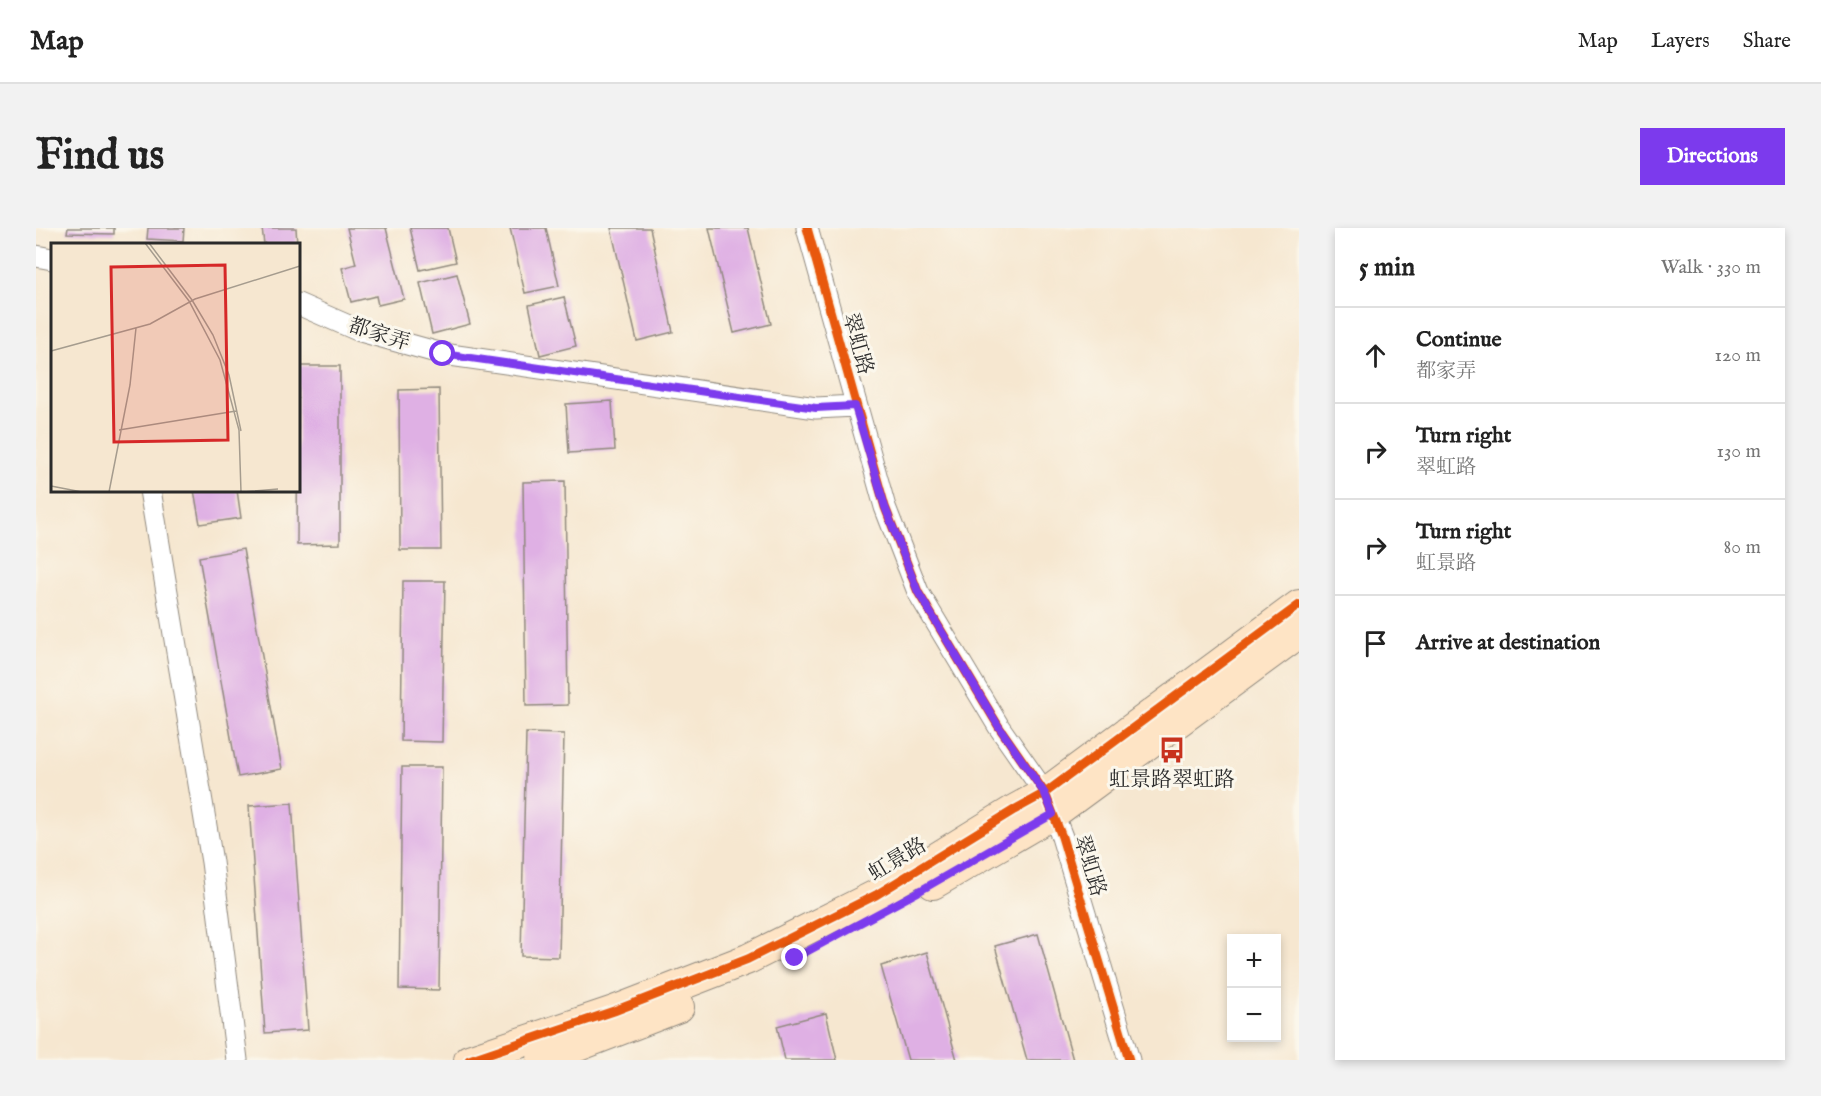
<!DOCTYPE html>
<html lang="en">
<head>
<meta charset="utf-8">
<style>
	:root { --surface:#fff; --page:#f2f2f2; --text:#222; --muted:#767676; --line:#e0e0e0; --accent:#7c3aed }
	body { margin:0; font-family:"IM FELL English","Noto Serif SC",serif; background:var(--page); color:var(--text) }
	.controls { position:absolute; right:18px; bottom:18px; display:grid; overflow:hidden; border-radius:0px; box-shadow:0 3px 9px #0003 }
	.controls button { width:54px; height:54px; display:grid; place-items:center; padding:0; border:0; border-bottom:2px solid var(--line); background:var(--surface); color:var(--text); font:30px sans-serif }
	.stop { position:absolute; width:18px; height:18px; margin:-14px; border:4px solid #7c3aed; border-radius:50%; background:#fff }
	.stop.end { background:#7c3aed; border-color:#fff; box-shadow:0 2px 6px #0008 }
	.list { margin:0; padding:0; list-style:none }
	h2 { display:flex; justify-content:space-between; align-items:center; height:78px; margin:0; padding:0 24px; font-size:26px }
	h2 small { font-size:20px; font-weight:400; color:var(--muted) }
	.list li { display:grid; grid-template-columns:39px 1fr auto; gap:18px; align-items:center; box-sizing:border-box; height:96px; padding:0 24px; border-top:2px solid var(--line) }
	.list b { display:block; font-size:22px; white-space:nowrap }
	.list p { margin:0; font-size:20px; white-space:nowrap; color:var(--muted) }
	.list em { font-size:20px; font-style:normal; color:var(--muted) }
	.icon { flex:none; width:33px; height:33px; fill:none; stroke:currentColor; stroke-width:2; stroke-linecap:round; stroke-linejoin:round }
	.map { position:relative; flex:none; width:1263px; height:832px; overflow:hidden; border-radius:0px }
	header { display:flex; align-items:center; gap:36px; box-sizing:border-box; height:84px; padding:0 30px; background:var(--surface); border-bottom:2px solid var(--line) }
	header strong { font-size:28px }
	nav { display:flex; gap:33px; margin-inline-start:auto; font-size:21px }
	.intro { display:flex; align-items:center; justify-content:space-between; box-sizing:border-box; height:144px; padding:0 36px }
	h1 { margin:0; font-size:42px }
	.button { padding:15px 27px; border-radius:0px; background:var(--accent); color:#fff; font-size:21px; font-weight:700 }
	main { display:flex; gap:36px; padding:0 36px }
	aside { flex:1; background:var(--surface); border-radius:0px; box-shadow:0 3px 9px #0003 }
	.map>svg:first-child { display:block }
</style>
</head>
<body>
<header>
<strong>Map</strong>
<nav><a>Map</a><a>Layers</a><a>Share</a></nav>
</header>
<div class="intro"><h1>Find us</h1><a class="button">Directions</a></div>
<main>
<div class="map">
<svg width="1263" height="832" viewBox="0 0 1263 832">
	<rect width="100%" height="100%" fill="#fbf7ec"/>
	<filter id="ink" filterUnits="userSpaceOnUse"><feTurbulence type="fractalNoise" baseFrequency=".0167" numOctaves="2"/><feDisplacementMap in="SourceGraphic" scale="12" xChannelSelector="R" yChannelSelector="G"/><feConvolveMatrix kernelMatrix="1 2 1 2 8 2 1 2 1" color-interpolation-filters="sRGB"/></filter>
	<filter id="wash" filterUnits="userSpaceOnUse"><feTurbulence type="fractalNoise" baseFrequency=".008" numOctaves="4" result="noise"/><feDisplacementMap in="SourceGraphic" scale="24" xChannelSelector="R" yChannelSelector="G"/><feGaussianBlur stdDeviation="1.35" result="paint"/><feColorMatrix in="noise" values="0 0 0 0 0 0 0 0 0 0 0 0 0 0 0 0 0 1.4 0 .05"/><feComposite in="paint" operator="in"/></filter>
	<g filter="url(#wash)">
		<rect width="100%" height="100%" fill="#f6e7d0"/>
		<g id="blocks">
			<path fill="#dfb0e4" d="M32,0H78V6L31,5Z
				M112,0H148L147,13L111,11Z
				M226,0H260L261,16H228Z
				M311,0H350L368,71L342,77L340,68L315,74L306,40L320,36Z
				M374,0H412L420,34L384,42Z
				M474,0H510L523,58L489,65Z
				M575,0H614L637,104L601,113Z
				M673,0H712L735,96L698,105Z
				M421,46L434,96L396,106L384,55Z
				M528,69L540,118L504,127L493,77Z
				M262,138H304V316L261,317Z
				M403,161L405,322H364L363,162Z
				M576,173L579,222L533,225L530,176Z
				M529,253L532,477L490,478L487,254Z
				M158,262H201L205,290L164,296Z
				M207,321L246,541L202,549L163,329Z
				M367,353H409L406,514L365,513Z
				M490,505L528,506L523,729L485,728Z
				M366,539H406L403,762L363,761Z
				M256,575L272,802L229,805L213,578Z
				M1002,706L1037,832H991L959,718Z
				M891,724L921,832H872L845,738Z
				M790,785L801,832H749L741,798Z"/>
		</g>
	</g>
	<g filter="url(#ink)">
		<use href="#blocks" fill-opacity="0" stroke="#90897e" stroke-width="1.5"/>
		<g fill="none" stroke-linecap="round" stroke-linejoin="round">
			<g stroke="#90897e" stroke-width="23">
				<path id="street" d="M771,0L849,279L882,364L963,499L1009,565L1026,609L1093,832
					M0,28L16,31
					M262,76L324,103L407,126L780,180L819,178
					M114,262L176,634L201,832"/>
			</g>
			<g stroke="#90897e" stroke-width="32">
				<path id="secondary" d="M897,656L1017,586L1263,405
					M433,832L578,783L712,731L840,667L978,582L1009,565L1263,377
					M506,832L643,779"/>
			</g>
			<use href="#street" stroke="#fff" stroke-width="21"/>
			<use href="#secondary" stroke="#fee4c5" stroke-width="30"/>
			<g stroke="#fbf7ec" stroke-width="13">
				<path id="cycleway" d="M771,0L849,279L882,364L963,499L1009,565L1026,609L1093,832
					M433,832L578,783L712,731L840,667L978,582L1009,565L1263,377"/>
			</g>
			<use href="#cycleway" stroke="#e8590c" stroke-width="9"/>
		</g>
	</g>
	<g fill="none" stroke-linecap="round" stroke-linejoin="round" filter="url(#ink)">
		<path stroke="#7c3aed" stroke-width="8" d="M407,126L780,180L819,178L849,279L882,364L963,499L1009,566L1017,586L880,665L759,730"/>
	</g>
	<defs>
		<g id="bus-bare" transform="scale(2.07)"><path d="M-5-6H5V4H4V6H2V4H-2V6H-4V4H-5ZM-3.5-4V0h7V-4ZM-3.5 1.2v1.5H-2V1.2ZM2 1.2v1.5H3.5V1.2Z" fill="#c8321e" stroke="#fbf7ec" stroke-width="2.5" paint-order="stroke"/></g>
	</defs>
	<g fill-rule="evenodd">
		<use href="#bus-bare" x="1136" y="522"/>
	</g>
	<g text-anchor="middle" dominant-baseline="central" stroke-width="6" stroke-linejoin="round" paint-order="stroke">
		<g font-size="21" fill="#2b2b2b" stroke="#fbf7ec">
			<text transform="translate(343 107) rotate(18)">都家弄</text>
			<text transform="translate(821 116) rotate(75)">翠虹路</text>
			<text transform="translate(862 632) rotate(-31)">虹景路</text>
			<text transform="translate(1053 638) rotate(73)">翠虹路</text>
		</g>
		<g font-size="21" fill="#2b2b2b" stroke="#fbf7ec">
			<text x="1136" y="552">虹景路翠虹路</text>
		</g>
	</g>
	<g transform="translate(15 15)">
		<rect width="249" height="249" fill="#f6e7d0"/>
		<path fill="none" stroke="#a59c8e" stroke-width="1.5" d="M94,0L138,58L169,117L188,187L190,249M98,0L141,57L162,92L178,132L190,188M0,108L99,81L144,56L249,23M68,187L185,168M0,243L31,249M58,249L79,142L85,85M192,249L227,246"/>
		<path fill="#d62828" fill-opacity="0.15" stroke="#d62828" stroke-width="3" d="M174,22L177,197L63,199L60,24Z"/>
		<rect width="249" height="249" fill="none" stroke="#2b2b2b" stroke-width="3"/>
	</g>
</svg>
<div class="controls">
<button>+</button>
<button>−</button>
</div>
<div class="stop" style="left:407px;top:126px"></div>
<div class="stop end" style="left:759px;top:730px"></div>
</div>
<aside>
<h2>5 min<small>Walk · 330 m</small></h2>
<ul class="list">
<li><svg class="icon" aria-label="ahead" viewBox="0 0 24 24"><path d="M12 20V5M6 11l6-6 6 6"/></svg><div><b>Continue</b><p>都家弄</p></div><em>120 m</em></li>
<li><svg class="icon" aria-label="right" viewBox="0 0 24 24"><path d="M7 20v-9h11M14 6l5 5-5 5"/></svg><div><b>Turn right</b><p>翠虹路</p></div><em>130 m</em></li>
<li><svg class="icon" aria-label="right" viewBox="0 0 24 24"><path d="M7 20v-9h11M14 6l5 5-5 5"/></svg><div><b>Turn right</b><p>虹景路</p></div><em>80 m</em></li>
<li><svg class="icon" aria-label="arrive" viewBox="0 0 24 24"><path d="M6 21V4h12l-3 4 3 4H6"/></svg><div><b>Arrive at destination</b></div></li>
</ul>
</aside>
</main>
</body>
</html>
